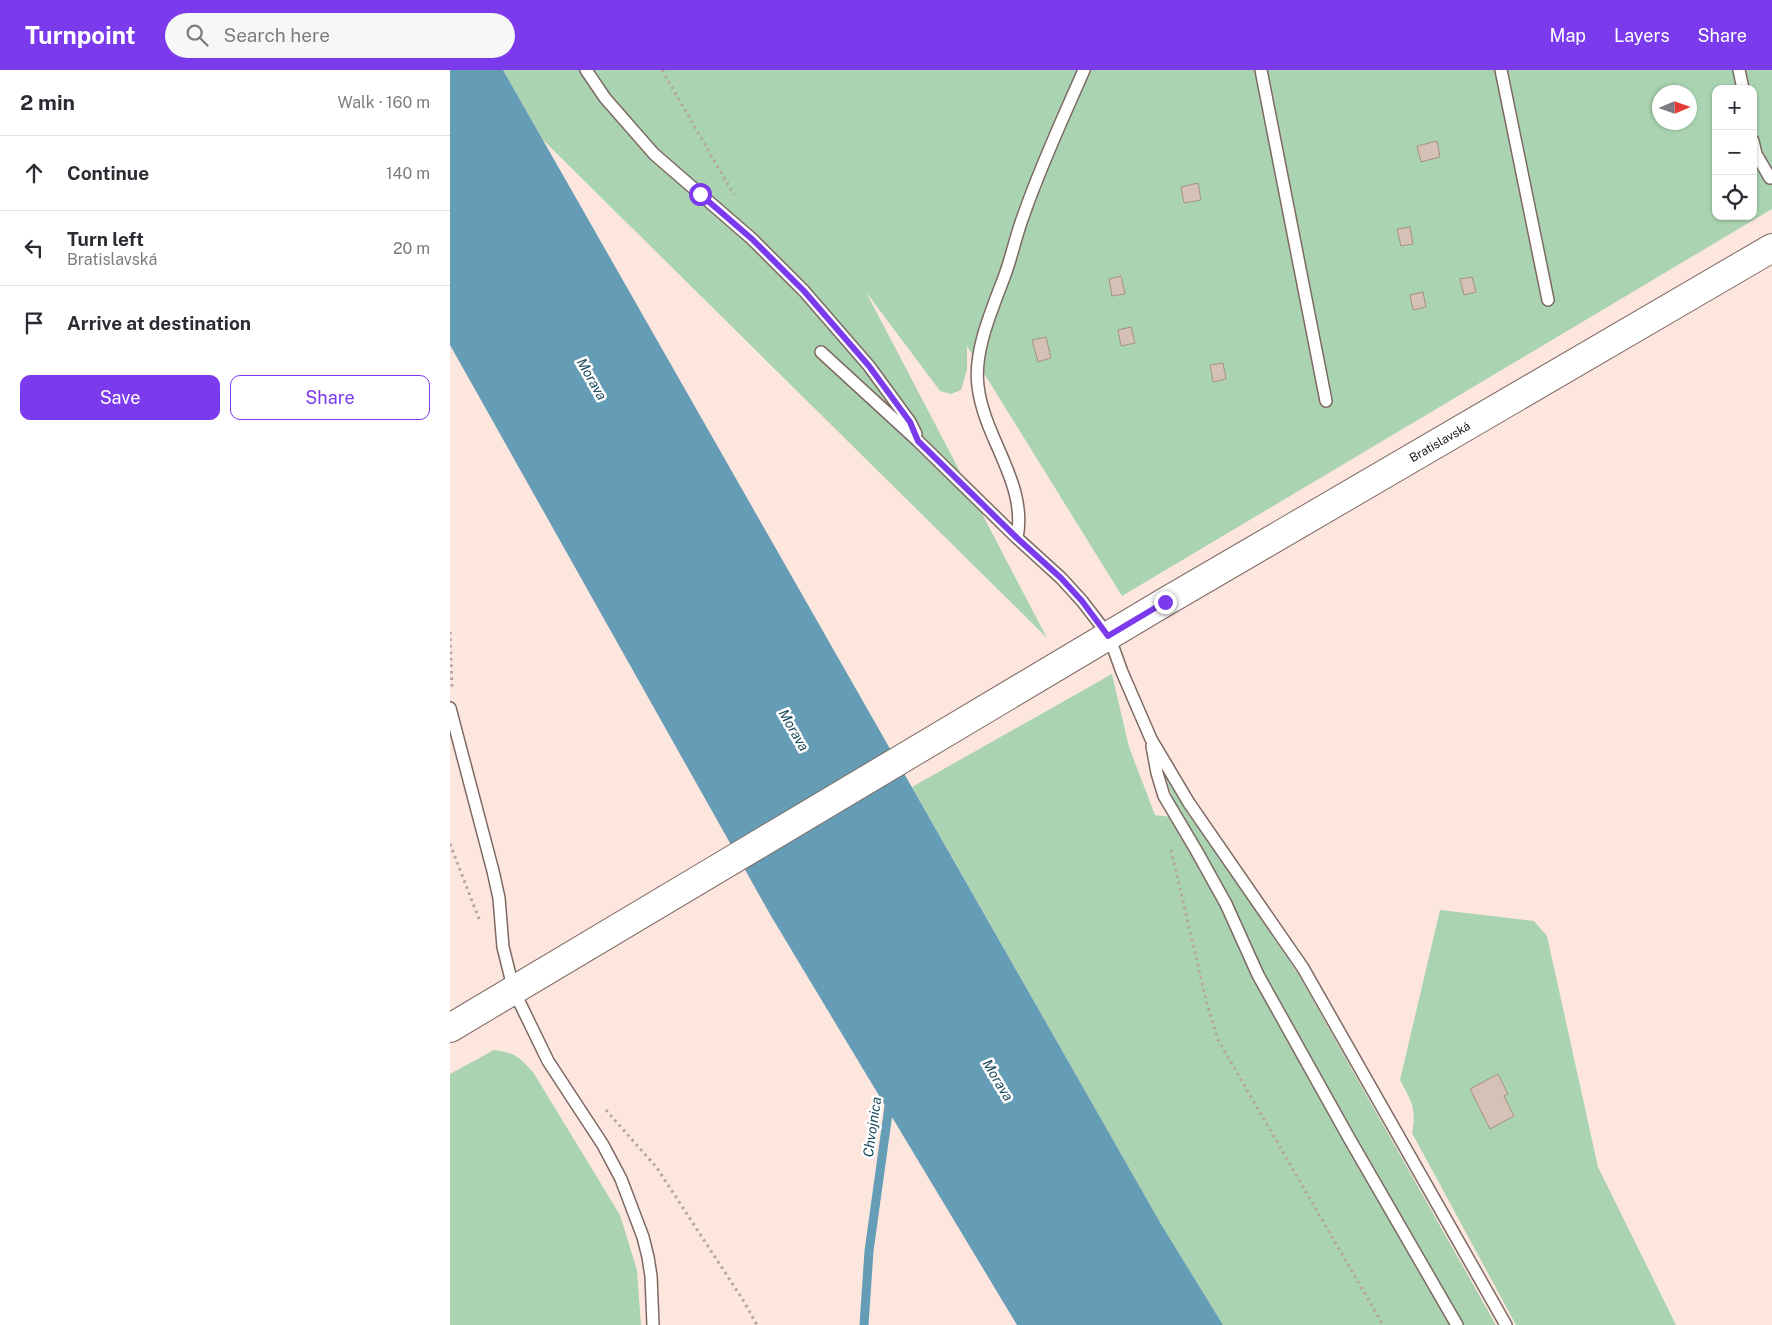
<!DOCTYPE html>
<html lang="en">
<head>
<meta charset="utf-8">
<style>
	:root { --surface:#fff; --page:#f7f7f7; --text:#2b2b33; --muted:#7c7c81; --line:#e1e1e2; --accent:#7c3aed }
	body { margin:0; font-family:"Public Sans",sans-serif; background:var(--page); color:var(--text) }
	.controls { position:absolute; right:15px; top:15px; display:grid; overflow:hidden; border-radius:10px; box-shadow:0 1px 4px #0004 }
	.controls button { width:45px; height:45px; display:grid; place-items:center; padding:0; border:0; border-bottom:1px solid var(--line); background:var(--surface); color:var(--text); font:25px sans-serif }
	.compass { position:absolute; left:1202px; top:15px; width:45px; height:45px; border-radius:50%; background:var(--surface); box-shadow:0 1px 4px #0004; rotate:88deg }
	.stop { position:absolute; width:15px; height:15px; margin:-11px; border:4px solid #7c3aed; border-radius:50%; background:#fff }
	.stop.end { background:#7c3aed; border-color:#fff; box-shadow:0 1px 5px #0008 }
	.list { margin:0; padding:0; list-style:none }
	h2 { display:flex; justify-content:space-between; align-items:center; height:65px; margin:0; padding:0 20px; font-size:21px }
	h2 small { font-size:16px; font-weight:400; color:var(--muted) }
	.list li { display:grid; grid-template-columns:32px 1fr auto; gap:15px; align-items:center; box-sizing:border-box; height:75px; padding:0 20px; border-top:1px solid var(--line) }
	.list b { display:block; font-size:19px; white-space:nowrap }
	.list p { margin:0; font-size:16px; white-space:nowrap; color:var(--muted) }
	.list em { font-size:16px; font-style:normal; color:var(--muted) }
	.actions { display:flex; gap:10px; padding:15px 20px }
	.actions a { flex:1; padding:11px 0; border:1px solid var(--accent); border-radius:10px; text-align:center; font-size:18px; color:var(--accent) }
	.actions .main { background:var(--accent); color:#fff }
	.icon { flex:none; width:28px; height:28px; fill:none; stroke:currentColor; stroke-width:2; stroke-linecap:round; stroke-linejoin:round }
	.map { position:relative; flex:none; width:1322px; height:1255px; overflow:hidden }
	header { display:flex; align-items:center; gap:30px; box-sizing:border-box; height:70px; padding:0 25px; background:var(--accent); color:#fff }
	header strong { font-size:24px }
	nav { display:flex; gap:28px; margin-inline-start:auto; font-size:18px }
	.search { width:350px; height:45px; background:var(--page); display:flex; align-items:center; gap:12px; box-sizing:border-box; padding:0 18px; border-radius:28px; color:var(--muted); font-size:19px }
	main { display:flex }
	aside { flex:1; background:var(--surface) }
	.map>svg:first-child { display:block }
</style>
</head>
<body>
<header>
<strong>Turnpoint</strong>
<div class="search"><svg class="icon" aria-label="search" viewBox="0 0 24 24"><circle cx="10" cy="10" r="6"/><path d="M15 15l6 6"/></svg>Search here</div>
<nav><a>Map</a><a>Layers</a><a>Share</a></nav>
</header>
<main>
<aside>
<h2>2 min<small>Walk · 160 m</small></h2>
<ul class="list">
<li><svg class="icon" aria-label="ahead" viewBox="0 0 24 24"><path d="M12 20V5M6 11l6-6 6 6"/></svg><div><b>Continue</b></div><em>140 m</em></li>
<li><svg class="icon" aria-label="left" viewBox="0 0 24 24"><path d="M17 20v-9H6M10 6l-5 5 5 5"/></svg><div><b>Turn left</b><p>Bratislavská</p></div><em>20 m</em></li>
<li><svg class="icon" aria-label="arrive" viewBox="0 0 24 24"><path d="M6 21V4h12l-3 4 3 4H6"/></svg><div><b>Arrive at destination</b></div></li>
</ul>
<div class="actions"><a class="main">Save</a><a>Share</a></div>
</aside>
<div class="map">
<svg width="1322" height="1255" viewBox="0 0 1322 1255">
	<rect width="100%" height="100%" fill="#fde6de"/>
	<path fill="#aad4b1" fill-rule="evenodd" d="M53,0H1322V139L672,526L517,276V300L511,320L501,324L490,321L416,222L597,568L93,70ZM1266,19H1303V146H1266ZM1210,22H1240V52H1210Z
		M662,604L679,677L705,745L730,748L715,706L847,902L1046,1255H773L711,1154L462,717Z
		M990,840L1084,851L1097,866L1148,1097L1226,1255H1066L962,1063C967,1038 961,1031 950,1010Z
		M44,980C66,983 68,986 83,1002L170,1145L187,1200L191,1255H0V1004Z"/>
	<path fill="#649db5" d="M0,0H53L711,1154L773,1255H567L321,846L0,275Z"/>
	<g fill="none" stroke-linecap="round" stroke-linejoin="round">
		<path stroke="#649db5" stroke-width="9" d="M414,1255L419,1181L440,1029"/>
	</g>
	<path fill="#d5c1b5" stroke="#a49186" d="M987,71L990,87L971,92L967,76Z
		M748,113L751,130L734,133L731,117Z
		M960,157L963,174L951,176L947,159Z
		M671,206L675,224L662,226L659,209Z
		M1022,207L1026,222L1014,225L1010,209Z
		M973,222L976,237L963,240L960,225Z
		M681,257L685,273L671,276L668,260Z
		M596,267L601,288L588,292L582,270Z
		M773,293L776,309L763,312L760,295Z
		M1048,1004L1058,1024L1054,1026L1064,1046L1040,1059L1020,1019Z"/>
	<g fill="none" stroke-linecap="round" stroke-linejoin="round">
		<g stroke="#7e6962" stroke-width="14">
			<path id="service" d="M136,0L155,28L204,84L302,169L354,221L419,296L460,352L466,364
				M811,0L876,331
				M1051,0L1098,230
				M1289,0L1293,19
				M1303,71L1306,84L1320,108
				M371,282L468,371L567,468L611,508L632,531L659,566L672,602L701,669L739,733L853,898L1056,1255
				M567,468C578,413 534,369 528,316C523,278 545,234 557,199C563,181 567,162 574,144C591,95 613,48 634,0
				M0,638L43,801L49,828L53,877L64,921L98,991L153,1075L171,1109L193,1167L198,1187L201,1206L203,1255
				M702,676L707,703L714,726L746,780L776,834L808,905L899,1068L1007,1255"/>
		</g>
		<g stroke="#7e6962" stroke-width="30">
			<path id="primary" d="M0,958L715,532L1322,178"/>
		</g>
		<path stroke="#b6a49e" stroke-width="3" stroke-dasharray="2.5 4" stroke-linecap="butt" d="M212,0L284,125
			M0,562L2,619
			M0,774L29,849
			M721,780L757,934L768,970L933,1255
			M156,1040L207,1098L293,1230L307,1255"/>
		<use href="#service" stroke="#fff" stroke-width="11"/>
		<use href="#primary" stroke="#fff" stroke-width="28"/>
	</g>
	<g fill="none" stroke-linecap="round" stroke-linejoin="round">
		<path stroke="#7c3aed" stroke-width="6" d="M250,124L302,169L354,221L419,296L460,352L468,371L567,468L611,508L632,531L658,566L715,532"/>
	</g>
	<g text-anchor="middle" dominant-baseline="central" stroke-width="5" stroke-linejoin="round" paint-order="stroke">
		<g font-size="12" fill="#1a120f" stroke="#fff">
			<text transform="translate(990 372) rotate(-30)">Bratislavská</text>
		</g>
		<g font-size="14" font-style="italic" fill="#19495c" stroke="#fff">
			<text transform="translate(142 309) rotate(60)">Morava</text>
			<text transform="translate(344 660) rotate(60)">Morava</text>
			<text transform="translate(548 1010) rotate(59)">Morava</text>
			<text transform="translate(422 1057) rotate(-82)">Chvojnica</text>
		</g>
	</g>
</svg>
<div class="controls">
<button>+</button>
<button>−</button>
<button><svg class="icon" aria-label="locate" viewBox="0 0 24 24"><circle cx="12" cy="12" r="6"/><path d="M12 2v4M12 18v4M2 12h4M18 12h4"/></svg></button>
</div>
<svg class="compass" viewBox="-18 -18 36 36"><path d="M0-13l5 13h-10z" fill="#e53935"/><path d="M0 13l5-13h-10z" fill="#7c7c81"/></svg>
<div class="stop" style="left:250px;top:124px"></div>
<div class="stop end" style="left:715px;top:532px"></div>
</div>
</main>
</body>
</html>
